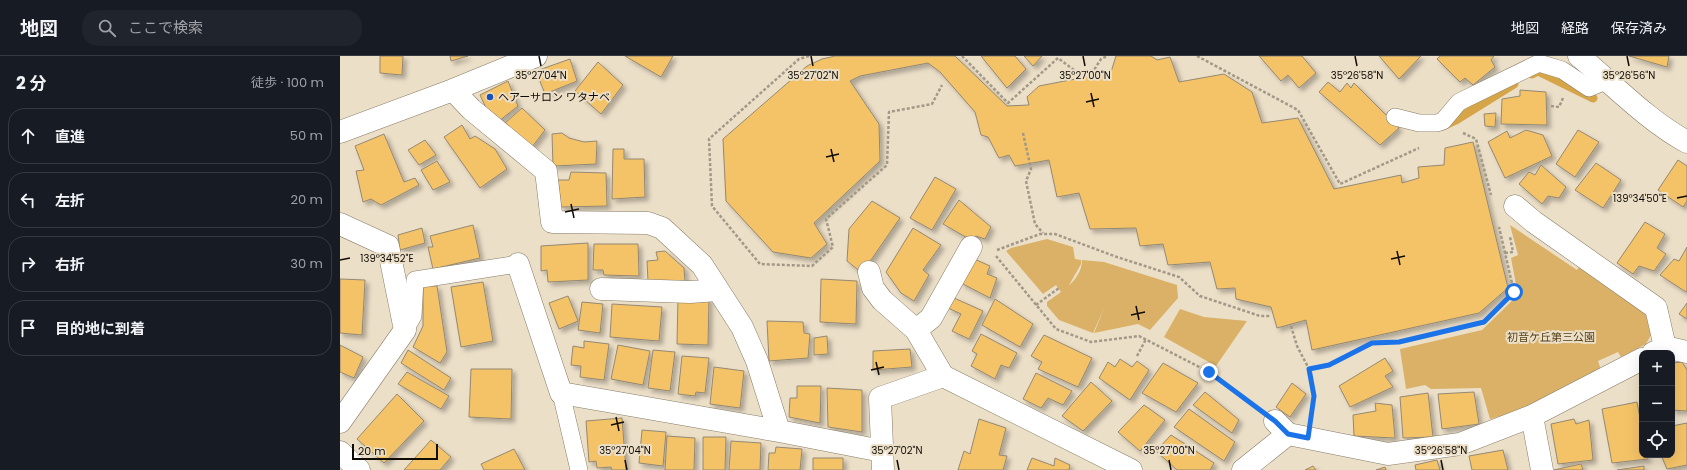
<!DOCTYPE html>
<html lang="ja">
<head>
<meta charset="utf-8">
<style>
	:root { --surface:#171b24; --page:#20242c; --text:#f1f3f6; --muted:#9ea1a6; --line:#363941 }
	body { margin:0; font-family:Poppins,"Noto Sans JP",sans-serif; background:var(--page); color:var(--text) }
	.controls { position:absolute; right:12px; bottom:12px; display:grid; overflow:hidden; border-radius:8px; box-shadow:0 4px 16px #0002 }
	.controls button { width:36px; height:36px; display:grid; place-items:center; padding:0; border:0; border-bottom:1px solid var(--line); background:var(--surface); color:var(--text); font:20px sans-serif }
	.scale { position:absolute; left:12px; bottom:10px; width:86px; box-sizing:border-box; padding-left:4px; border:2px solid #0f0b05; border-top:0; font-size:11px; line-height:14px; white-space:nowrap; color:#0f0b05; -webkit-text-stroke:3px #ecdfc8; paint-order:stroke }
	.stop { position:absolute; width:12px; height:12px; margin:-9px; border:3px solid #1a73e8; border-radius:50%; background:#fff }
	.stop.end { background:#1a73e8; border-color:#fff; box-shadow:0 1px 4px #0008 }
	.list { margin:0; padding:0; list-style:none }
	h2 { display:flex; justify-content:space-between; align-items:center; height:52px; margin:0; padding:0 16px; font-size:17px }
	h2 small { font-size:13px; font-weight:400; color:var(--muted) }
	.list li { display:grid; grid-template-columns:26px 1fr auto; gap:12px; align-items:center; box-sizing:border-box; height:56px; margin:0 8px 8px; padding:0 8px; border:1px solid var(--line); border-radius:16px }
	.list b { display:block; font-size:15px; white-space:nowrap }
	.list em { font-size:13px; font-style:normal; color:var(--muted) }
	.icon { flex:none; width:22px; height:22px; fill:none; stroke:currentColor; stroke-width:2; stroke-linecap:round; stroke-linejoin:round }
	.map { position:relative; flex:none; width:1347px; height:414px; overflow:hidden }
	header { display:flex; align-items:center; gap:24px; box-sizing:border-box; height:56px; padding:0 20px; background:var(--surface); border-bottom:1px solid var(--line) }
	header strong { font-size:19px }
	nav { display:flex; gap:22px; margin-inline-start:auto; font-size:14px }
	.search { width:280px; height:36px; background:var(--page); display:flex; align-items:center; gap:10px; box-sizing:border-box; padding:0 14px; border-radius:16px; color:var(--muted); font-size:15px }
	main { display:flex }
	aside { flex:1; background:var(--surface) }
	.map>svg:first-child { display:block }
</style>
</head>
<body>
<header>
<strong>地図</strong>
<div class="search"><svg class="icon" aria-label="search" viewBox="0 0 24 24"><circle cx="10" cy="10" r="6"/><path d="M15 15l6 6"/></svg>ここで検索</div>
<nav><a>地図</a><a>経路</a><a>保存済み</a></nav>
</header>
<main>
<aside>
<h2>2 分<small>徒歩 · 100 m</small></h2>
<ul class="list">
<li><svg class="icon" aria-label="ahead" viewBox="0 0 24 24"><path d="M12 20V5M6 11l6-6 6 6"/></svg><div><b>直進</b></div><em>50 m</em></li>
<li><svg class="icon" aria-label="left" viewBox="0 0 24 24"><path d="M17 20v-9H6M10 6l-5 5 5 5"/></svg><div><b>左折</b></div><em>20 m</em></li>
<li><svg class="icon" aria-label="right" viewBox="0 0 24 24"><path d="M7 20v-9h11M14 6l5 5-5 5"/></svg><div><b>右折</b></div><em>30 m</em></li>
<li><svg class="icon" aria-label="arrive" viewBox="0 0 24 24"><path d="M6 21V4h12l-3 4 3 4H6"/></svg><div><b>目的地に到着</b></div></li>
</ul>
</aside>
<div class="map">
<svg width="1347" height="414" viewBox="0 0 1347 414">
	<defs>
		<filter id="shadow"><feDropShadow dx="3.5" dy="3.5" stdDeviation="2" flood-color="#0004"/></filter>
	</defs>
	<rect width="100%" height="100%" fill="#ecdfc8"/>
	<path fill="#dab167" d="M1170,169L1237,214L1241,208L1304,251L1311,279L1306,288L1281,301L1278,296L1258,305L1261,314L1193,351L1150,363L1141,332L1091,333L1085,329L1066,333L1060,293L1142,274L1178,239L1171,202L1178,199Z
		M707,183L733,191L735,203L741,204V208L728,231L721,236L716,229L703,238L666,195L671,192Z
		M742,204L764,206L837,229L838,242L810,274L798,268L754,277L765,250L753,277L719,264L707,250V246C721,236 742,224 742,204Z
		M840,253L864,261L907,265L876,310L824,281Z"/>
	<g fill="none" stroke-linecap="round" stroke-linejoin="round">
		<path stroke="#d5a548" stroke-width="9" d="M1192,18L1198,15L1253,42
			M1103,70L1116,64L1174,28"/>
	</g>
	<path fill="#f4c367" stroke="#948873" filter="url(#shadow)" d="M40,0H63L62,19L40,17Z
		M110,0H128L111,5Z
		M285,0H333L321,21Z
		M495,0H615L667,50L689,49L687,41L699,30L771,16L776,0H811L817,4L830,1L839,26L884,18L912,36L922,67L958,62L994,133L1061,119L1062,127L1079,122L1078,111L1104,109L1105,92L1133,86L1168,232L1139,257L972,294L966,264L937,272L931,251L896,243L895,232L877,233L870,206L828,209L823,188L800,190L796,172L750,173L739,137L717,141L709,104L675,110L669,99L659,102L648,81L641,79L635,56L600,16L588,7L520,20L510,25L539,68L540,105L474,167L487,188L471,202L433,196L386,145L383,83L467,10L482,3Z
		M641,0H675L686,13L667,32Z
		M684,0H702L693,10Z
		M919,0H962L976,17L959,32L948,19L941,25Z
		M1039,0H1081L1059,23Z
		M1100,0H1154L1151,4L1155,11L1133,29L1125,22L1120,26L1097,3Z
		M1289,0H1329L1327,11Z
		M230,3L237,25L205,38L196,15Z
		M258,6L283,29L261,58L235,35Z
		M168,25L178,50L159,65L147,54L140,39Z
		M988,26L1000,36L1007,27L1011,32L1014,27L1059,72L1040,89L979,36Z
		M1180,34L1206,36L1207,69L1161,68L1162,43L1180,40Z
		M182,52L205,74L192,91L165,67Z
		M1156,57L1155,71L1145,70L1144,58Z
		M122,69L130,83L135,80L155,93L167,113L140,132L104,81Z
		M1186,74L1203,79L1212,100L1165,122L1148,86L1167,75L1170,82Z
		M1238,74L1259,86L1235,121L1216,108Z
		M222,77L229,82L244,86L257,85L256,108L213,110L212,78Z
		M44,78L64,126L75,122L79,129L41,149L31,143L23,146L16,115L24,114L15,90Z
		M85,84L96,99L79,109L68,94Z
		M273,93H284V103H304L305,141L272,143Z
		M1338,104L1347,110V145L1343,151L1318,134Z
		M97,105L110,126L93,134L81,114Z
		M1256,107L1281,124L1263,152L1235,134Z
		M1201,109L1226,131L1219,142L1208,140L1202,148L1179,128L1189,116L1195,119Z
		M231,116L266,117L267,150L221,151L218,124H229Z
		M595,121L616,133L592,174L570,162Z
		M619,144L651,171L645,183L636,180L631,184L603,168Z
		M532,145L560,162L522,217L507,205L509,173Z
		M1305,166L1325,178L1317,192L1326,198L1314,215L1299,210L1293,218L1277,207Z
		M133,169L140,202L93,213L88,191H93L90,180Z
		M82,172L85,187L60,194L58,179Z
		M573,172L601,189L583,214L589,219L574,245L561,237L546,216Z
		M248,187V224L208,226L207,214L201,215V190Z
		M254,188H298L299,220L264,219L263,214H253Z
		M1347,191V234L1346,236L1320,219L1334,203L1339,205Z
		M325,195L344,212L345,227L308,225L307,205L318,204L316,196Z
		M632,202L650,210L647,218L657,222L650,242L621,227Z
		M0,223L25,224L22,279L0,277Z
		M481,223L517,225L516,268L480,266Z
		M143,226L153,285L121,291L111,231Z
		M83,230H97L107,296L100,307L73,291L83,270Z
		M228,240L238,265L219,273L209,247Z
		M338,242H369L368,289L337,288Z
		M614,242L643,255L629,283L612,275L621,258L608,252Z
		M655,243L693,268L680,291L642,269Z
		M242,246L263,248L260,277L238,274Z
		M1347,247V263L1339,258Z
		M272,248L322,251L319,285L270,281Z
		M427,265L463,266L464,277L470,278L468,302L429,305Z
		M641,278L677,297L669,312L661,309L655,323L631,310L637,298L632,295Z
		M704,279L752,302L738,331L698,313L702,306L691,300Z
		M487,280L488,298L474,299V282Z
		M244,285L269,288L264,324L240,321L241,310L231,309L233,290L244,292Z
		M0,289L23,301L14,322L0,316Z
		M278,289L310,295L303,329L271,323Z
		M570,293L572,311L533,314V295Z
		M68,294L111,322L104,334L61,307Z
		M313,294L335,296L330,335L308,332Z
		M342,300L369,302L365,337L356,336L355,340L338,338Z
		M1045,302L1053,315L1045,320L1053,331L1010,351L999,330Z
		M780,303L792,311L797,305L809,314L790,344L759,322L768,306L775,311Z
		M1342,306L1347,314V355L1332,354V307Z
		M823,307L858,327L836,356L802,337Z
		M374,311L404,315L400,352L370,348Z
		M131,313H172L171,363L129,361Z
		M67,316L109,340L101,353L58,328Z
		M696,317L732,335L723,349L708,342L701,352L683,343Z
		M751,326L772,345L743,375L722,360Z
		M952,327L966,338L950,361L936,351Z
		M457,330H481L480,367L449,361L450,342H457Z
		M487,332L522,334V376L488,371Z
		M865,336L899,364L892,377L853,349Z
		M1134,336L1139,368L1102,373L1098,338Z
		M1088,337L1093,381L1063,382L1060,341Z
		M57,338L84,365L44,407L17,383Z
		M1297,346L1302,373V399H1307L1308,403L1272,407L1262,353Z
		M1035,347L1052,349L1055,382L1014,380L1013,359L1036,355Z
		M804,349L825,364L800,395L778,376Z
		M849,353L895,386L884,405L834,371Z
		M282,362L286,414H272L271,411L257,412L256,405L249,406L246,365Z
		M639,363L666,372L659,399L667,400L663,414H618L624,395L630,398Z
		M1234,363L1236,368L1249,364L1253,404L1218,408L1211,368Z
		M1347,367V409L1327,413L1321,399H1332V370Z
		M302,374L326,376L323,410L299,407Z
		M831,379L874,407L870,414H837L816,395Z
		M327,380L355,382L354,414H325Z
		M363,381H386L385,414H363Z
		M91,384L111,401L100,414H64Z
		M391,385L421,387L420,414H389Z
		M436,391L462,393L460,414H428L429,397H435Z
		M174,393L185,414H144L141,408Z
		M1163,394L1168,414H1132L1129,400Z
		M473,402H503V414H473Z
		M692,402L714,410L715,402L730,409L729,414H687Z
		M1097,404L1100,414H1076L1075,409Z
		M1241,408L1243,414H1214Z
		M973,410L976,414H965Z
		M1304,410V414H1277Z
		M1045,411L1046,414H1036Z"/>
	<g fill="none" stroke-linecap="round" stroke-linejoin="round">
		<g stroke="#867b66" stroke-width="18">
			<path id="lane" d="M1055,61L1079,67H1097L1103,65L1119,46L1199,7L1222,14L1249,32L1268,24
				M65,274L73,260L75,224L178,208
				M221,337L239,414"/>
		</g>
		<g stroke="#867b66" stroke-width="23">
			<path id="street" d="M1239,0C1274,29 1307,64 1347,86
				M113,34L131,53L206,115L212,166L308,167L322,172L362,209L402,271L417,305L439,375
				M0,76L113,34L196,0
				M1175,150L1194,166L1316,252L1325,291
				M0,168L48,190L65,274L0,366
				M178,208L221,337L439,375L542,395
				M529,216L533,232L542,244L576,274L603,320
				M261,233L350,236L378,234
				M576,274L591,262L631,191
				M1313,297L1325,291L1347,296
				M1192,360L1202,414
				M935,365L948,378
				M0,396L19,414
				M543,414L540,342L603,320L791,414
				M903,414L948,378L1048,398L1120,388L1192,360L1302,303"/>
		</g>
		<path stroke="#a29887" stroke-width="2.5" stroke-dasharray="3 2" stroke-linecap="butt" d="M469,0L459,3L369,83L372,150L420,208L472,210L493,191L486,163L547,109L549,56L592,48L602,29
			M622,0L668,47L718,2L738,17L754,14L761,3L767,0
			M857,0L958,54L1000,128L1079,92
			M1211,50L1219,51L1223,42
			M683,77L691,113L686,125L695,168L703,177
			M1123,77L1136,83L1151,139
			M657,194L700,178H715L777,201L839,221L860,240L920,260H931
			M1165,197L1173,196L1170,181
			M656,200L716,273L751,286L799,280L869,316L915,350
			M696,249L719,232
			M951,270L957,290L969,313L974,340L972,357
			M797,300L806,283
			M969,313L989,309L1032,287L1059,286L1144,266L1174,236L1159,171"/>
		<use href="#lane" stroke="#fff" stroke-width="17"/>
		<use href="#street" stroke="#fff" stroke-width="22"/>
	</g>
	<g fill="none" stroke-linecap="round" stroke-linejoin="round">
		<path stroke="#1a73e8" stroke-width="5" d="M869,316L935,365L948,378L968,382L974,340L969,313L989,309L1032,287L1059,286L1144,266L1174,236"/>
	</g>
	<path fill="none" stroke="#0f0b05" stroke-width="1.5" d="M199,0L201,10M471,0L473,10M743,0L745,10M1015,0L1017,10M1287,0L1289,10M751,37L754,51M746,46L759,43M491,93L494,106M486,101L499,98M1337,142L1347,140M231,148L234,162M225,156L239,153M1057,195L1060,209M1051,203L1065,200M0,204L10,202M796,250L799,264M791,259L805,256M536,306L539,319M531,314L544,311M276,361L279,375M271,369L284,366M285,404L287,414M557,404L559,414M829,404L831,414M1101,404L1103,414"/>
	<circle fill="#1750bc" stroke="#ecdfc8" stroke-width="1.5" cx="150" cy="41" r="4"/>
	<g text-anchor="middle" dominant-baseline="central" stroke-width="4" stroke-linejoin="round" paint-order="stroke">
		<g font-size="11" fill="#0f0b05" stroke="#ecdfc8" text-anchor="start">
			<text x="158" y="41">ヘアーサロン ワタナベ</text>
		</g>
		<g font-size="11" fill="#513e16" stroke="#ecdfc8">
			<text x="1211" y="281">初音ケ丘第三公園</text>
		</g>
	</g>
	<g font-size="10" text-anchor="middle" fill="#0f0b05" stroke="#ecdfc8" stroke-width="4" stroke-linejoin="round" paint-order="stroke">
		<text x="201" y="23">35°27'04"N</text>
		<text x="473" y="23">35°27'02"N</text>
		<text x="745" y="23">35°27'00"N</text>
		<text x="1017" y="23">35°26'58"N</text>
		<text x="1289" y="23">35°26'56"N</text>
		<text x="1300" y="146">139°34'50"E</text>
		<text x="47" y="206">139°34'52"E</text>
		<text x="285" y="398">35°27'04"N</text>
		<text x="557" y="398">35°27'02"N</text>
		<text x="829" y="398">35°27'00"N</text>
		<text x="1101" y="398">35°26'58"N</text>
	</g>
</svg>
<div class="controls">
<button>+</button>
<button>−</button>
<button><svg class="icon" aria-label="locate" viewBox="0 0 24 24"><circle cx="12" cy="12" r="6"/><path d="M12 2v4M12 18v4M2 12h4M18 12h4"/></svg></button>
</div>
<div class="scale">20 m</div>
<div class="stop" style="left:1174px;top:236px"></div>
<div class="stop end" style="left:869px;top:316px"></div>
</div>
</main>
</body>
</html>
